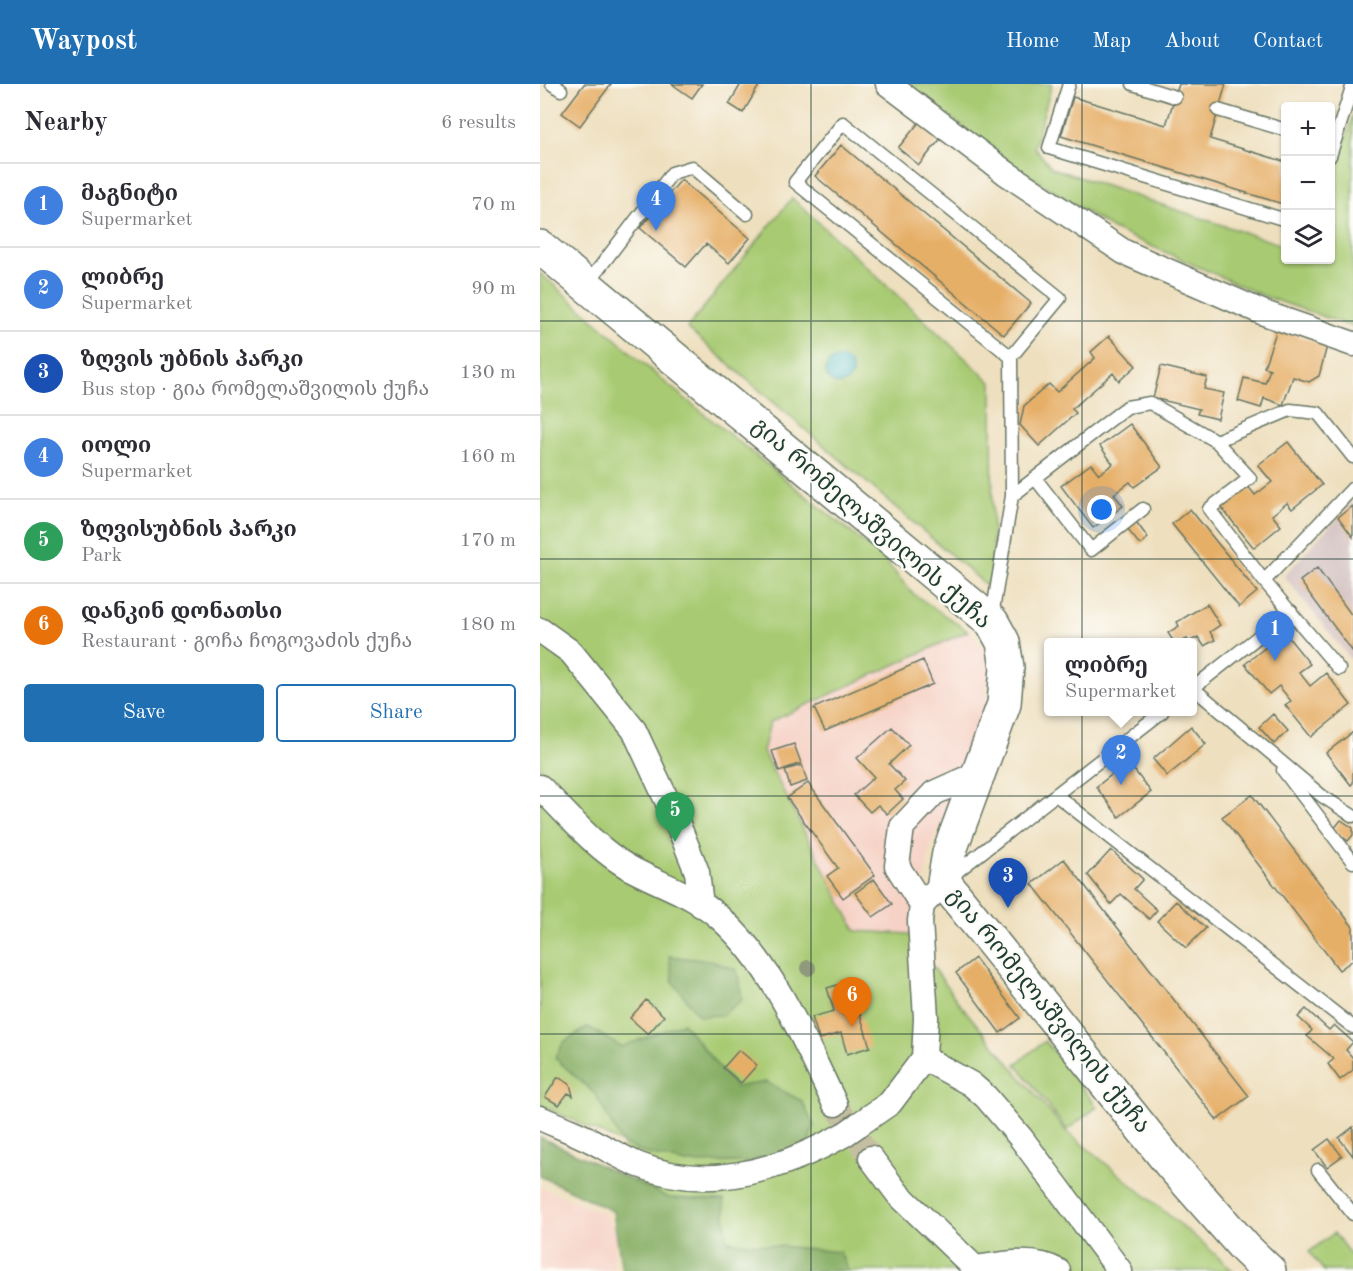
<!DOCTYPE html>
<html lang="en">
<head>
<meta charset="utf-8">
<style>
	:root { --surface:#fff; --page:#f2f2f3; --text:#2b2b33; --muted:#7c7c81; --line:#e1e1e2; --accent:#1f6fb2 }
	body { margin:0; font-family:"Old Standard TT","Noto Serif Georgian",serif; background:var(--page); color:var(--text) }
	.controls { position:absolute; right:18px; top:18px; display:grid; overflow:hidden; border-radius:6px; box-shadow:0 2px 4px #0004 }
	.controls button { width:54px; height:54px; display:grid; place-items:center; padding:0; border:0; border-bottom:2px solid var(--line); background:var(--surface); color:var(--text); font:30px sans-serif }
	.you { position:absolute; left:562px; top:426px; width:21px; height:21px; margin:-15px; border:4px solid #fff; border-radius:50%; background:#1a73e8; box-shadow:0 0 0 9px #1a73e833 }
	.badge { display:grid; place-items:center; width:39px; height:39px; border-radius:50%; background:var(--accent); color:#fff; font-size:20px; font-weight:700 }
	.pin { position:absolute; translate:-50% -50px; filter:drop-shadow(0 2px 3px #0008) }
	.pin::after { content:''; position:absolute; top:32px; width:21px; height:18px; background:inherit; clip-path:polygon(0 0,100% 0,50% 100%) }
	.popup { position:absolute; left:504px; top:554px; width:153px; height:78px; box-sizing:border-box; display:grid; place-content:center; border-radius:6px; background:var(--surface); filter:drop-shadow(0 2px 4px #0005); font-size:20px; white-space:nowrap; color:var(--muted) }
	.popup b { font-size:22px; color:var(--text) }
	.popup::after { content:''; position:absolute; left:50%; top:100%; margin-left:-12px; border:12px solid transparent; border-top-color:var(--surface) }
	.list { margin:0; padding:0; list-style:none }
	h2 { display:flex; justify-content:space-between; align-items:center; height:78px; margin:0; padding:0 24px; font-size:26px }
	h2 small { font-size:20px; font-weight:400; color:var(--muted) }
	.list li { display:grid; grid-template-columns:39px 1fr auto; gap:18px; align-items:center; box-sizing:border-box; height:84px; padding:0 24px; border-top:2px solid var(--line) }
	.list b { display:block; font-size:22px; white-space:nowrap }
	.list p { margin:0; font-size:20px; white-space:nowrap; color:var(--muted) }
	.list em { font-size:20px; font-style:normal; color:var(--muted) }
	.actions { display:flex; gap:12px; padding:18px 24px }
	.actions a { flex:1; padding:14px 0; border:2px solid var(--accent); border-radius:6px; text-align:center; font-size:21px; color:var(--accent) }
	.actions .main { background:var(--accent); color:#fff }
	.icon { flex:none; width:33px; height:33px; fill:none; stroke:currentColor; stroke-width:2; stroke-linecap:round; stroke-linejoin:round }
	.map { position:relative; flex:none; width:813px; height:1187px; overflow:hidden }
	header { display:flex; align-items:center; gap:36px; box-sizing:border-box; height:84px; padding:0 30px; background:var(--accent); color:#fff }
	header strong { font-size:28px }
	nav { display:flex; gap:33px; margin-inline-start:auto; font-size:21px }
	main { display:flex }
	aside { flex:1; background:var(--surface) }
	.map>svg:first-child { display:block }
</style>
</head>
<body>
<header>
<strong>Waypost</strong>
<nav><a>Home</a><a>Map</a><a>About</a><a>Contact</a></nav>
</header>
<main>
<aside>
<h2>Nearby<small>6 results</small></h2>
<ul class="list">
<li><span class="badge" style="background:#3f7fe0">1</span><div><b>მაგნიტი</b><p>Supermarket</p></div><em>70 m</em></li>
<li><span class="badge" style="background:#3f7fe0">2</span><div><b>ლიბრე</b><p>Supermarket</p></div><em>90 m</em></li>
<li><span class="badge" style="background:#1a4fb4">3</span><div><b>ზღვის უბნის პარკი</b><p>Bus stop · გია რომელაშვილის ქუჩა</p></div><em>130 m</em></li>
<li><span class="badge" style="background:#3f7fe0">4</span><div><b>იოლი</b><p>Supermarket</p></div><em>160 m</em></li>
<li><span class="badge" style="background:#2e9e5b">5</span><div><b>ზღვისუბნის პარკი</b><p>Park</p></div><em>170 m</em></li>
<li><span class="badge" style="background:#e8710a">6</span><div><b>დანკინ დონათსი</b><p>Restaurant · გოჩა ჩოგოვაძის ქუჩა</p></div><em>180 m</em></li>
</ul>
<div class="actions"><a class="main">Save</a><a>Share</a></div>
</aside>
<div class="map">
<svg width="813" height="1187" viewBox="0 0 813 1187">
	<rect width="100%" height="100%" fill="#fdfcf7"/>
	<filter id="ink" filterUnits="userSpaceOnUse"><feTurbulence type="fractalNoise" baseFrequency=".0167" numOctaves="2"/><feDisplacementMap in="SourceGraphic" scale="12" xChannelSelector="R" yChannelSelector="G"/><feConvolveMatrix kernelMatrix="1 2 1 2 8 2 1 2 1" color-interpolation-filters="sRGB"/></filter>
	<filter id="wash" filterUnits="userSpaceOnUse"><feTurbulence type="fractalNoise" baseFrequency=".008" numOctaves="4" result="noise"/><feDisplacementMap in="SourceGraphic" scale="24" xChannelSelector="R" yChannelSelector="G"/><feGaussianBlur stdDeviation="1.35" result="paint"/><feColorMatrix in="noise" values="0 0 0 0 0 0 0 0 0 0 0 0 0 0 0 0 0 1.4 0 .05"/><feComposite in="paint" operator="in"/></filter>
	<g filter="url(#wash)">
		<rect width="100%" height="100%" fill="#eedfbe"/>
		<path fill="#f6d1c5" d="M428,547L452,575L441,645L391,762L370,850L316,847L223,668L230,638Z
			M0,1103L65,1130L76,1151L72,1187H0Z"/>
		<path fill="#d1bfbf" d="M813,416V578L744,492Z"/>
		<path fill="#a8ca72" stroke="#648453" stroke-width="1.5" d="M365,0H512L494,63L512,84L745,162L746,176H790L791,106L813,30V243L724,212L573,145L479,85Z
			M252,114L452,299L453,507L147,244Z
			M0,189L127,300L343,474L372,509L428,547L230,638L223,668L316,847L370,850L418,918L525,1046L664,1160L693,1187H125L82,1059L0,1021Z
			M505,957L557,1023L527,1046L476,980Z
			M794,1149L813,1174V1187H784L769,1168Z"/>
		<path fill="#86ae64" stroke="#52764c" stroke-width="1.5" d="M129,872L171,877L195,885L199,895L202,916L182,931L159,932L133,898Z
			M143,939L195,1003L226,998L262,1017L274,1042L268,1060L208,1078L146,1079L101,1068L82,1059L55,1010L15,974L24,958L48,943L81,963Z
			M0,1053L129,1114L184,1116L187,1157L300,1168L308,1187H82L73,1127L0,1092Z"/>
		<path fill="#47b7be" stroke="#337a79" stroke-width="1.5" d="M286 287a13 13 0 1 1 26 0a13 13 0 1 1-26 0Z"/>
		<g id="blocks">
			<path fill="#e6af68" d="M44,0H71L40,42L22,29Z
				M132,0H162L152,14Z
				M201,0H220L203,29L189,20Z
				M639,0H686L670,55L746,78V121L521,52L533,13L626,41Z
				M381,36L402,53L379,81L358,64Z
				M301,61L491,219L464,251L275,92Z
				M141,96L210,154L189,179L166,160L146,183L100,144Z
				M737,245L787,262L779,292L769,298L753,293L743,321L724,314L721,324L698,317L704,294L725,299L730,285L724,283Z
				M569,252L596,282L579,297L573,289L532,325L536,329L499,362L480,341L484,322L509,300L517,308L555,274L551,268Z
				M621,282L667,293L664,305L684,309L678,335L657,330L659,325L613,314Z
				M590,340L622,383L594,403L590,398L574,410L583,422L553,444L521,402L551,380L559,390L573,380L560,362Z
				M748,358L782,401L752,425L747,419L732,431L741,442L714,464L680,422L707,401L715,411L732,398L718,381Z
				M813,422V453L798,433Z
				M650,425L717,508L699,523L632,440Z
				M594,435L608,454L600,461L585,442Z
				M777,484L813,533V568L760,497Z
				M667,520L680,541L670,548L675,556L664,562L658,553L649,558L647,555L640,558H634L628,549L639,542L637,538Z
				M744,548L770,580L759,588L770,602L786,589L811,621L771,653L745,621L751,617L739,602L729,610L705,580Z
				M383,576L393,600L285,647L274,624Z
				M733,630L748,647L734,660L719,643Z
				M651,642L666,660L627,692L613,675Z
				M352,643L369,661L349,680L365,697L355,706L363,715L347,730L338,721L330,728L314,711L334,693L317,674Z
				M813,648V699L811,701L786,669Z
				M254,660L261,679L239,687L232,667Z
				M588,678L611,708L579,733L556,703Z
				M262,681L267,697L250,703L245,686Z
				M268,699L335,791L303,814L287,792L298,784L247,714Z
				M712,711L813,843V876L799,886L682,733Z
				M801,736L813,744V751L808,757L793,746Z
				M571,766L603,795L594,805L617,826L609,835L581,810L571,820L548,791Z
				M524,775L709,1012L677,1036L492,800Z
				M334,795L352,820L333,833L315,809Z
				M636,817L666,844L646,864L617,837Z
				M435,874L480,934L460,949L416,889Z
				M310,897L330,963L307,970L301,949L279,955L272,933L294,927L287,904Z
				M106,916L124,932L108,950L90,934Z
				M766,925L789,946L794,941L813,958L806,966L813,974V986L800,996L788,980L794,975L767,952L772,946L758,933Z
				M199,966L217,981L201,999L183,984Z
				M18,993L30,1000L33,1012L28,1009L19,1021L5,1013Z
				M813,1043V1072L799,1054Z
				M789,1055L802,1072L787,1083L774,1066Z"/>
		</g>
	</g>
	<g filter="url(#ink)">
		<use href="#blocks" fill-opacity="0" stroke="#677664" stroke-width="1.5"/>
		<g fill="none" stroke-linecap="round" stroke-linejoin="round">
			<path stroke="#c5bfa2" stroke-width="24" stroke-dasharray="24 12" stroke-linecap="butt" d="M295,1020L331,1074"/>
			<g stroke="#677664" stroke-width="15">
				<path id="lane" d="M12,0L21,6
					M529,0L509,64L746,136
					M593,0L635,13
					M678,26L746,46
					M303,39L520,214L471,273L255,98Z
					M790,72L813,0
					M47,200L132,89L152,83L207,130
					M471,273L472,412L587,323L610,319L676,357L750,326L778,329L813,373
					M676,357L710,394L669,425L724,497L813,404
					M495,394L551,466L603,425
					M724,497L799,585
					M452,532L472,412
					M653,604L782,712L813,732
					M653,604L751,527
					M743,686L813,778
					M516,711L813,943
					M410,793L622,628
					M778,1086L813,1130"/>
			</g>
			<g stroke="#677664" stroke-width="27">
				<path id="street" d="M348,0L466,89L584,168L724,229L813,260
					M0,546L31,568L94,646L137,738L157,788L161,821
					M0,703C28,731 54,763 88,783C118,800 154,810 180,834C234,882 264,956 295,1020
					M382,821L357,782L362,743L394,709L423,696L433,704
					M384,974L431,1000L446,1013L481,1054L580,1187
					M0,1034C18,1042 37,1049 54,1058C69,1066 84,1075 99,1081C169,1109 243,1085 305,1050
					M318,1041L350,1019L384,974L386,934L380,837L382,821L404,798
					M331,1074L358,1110L438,1187
					M436,1184C462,1180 494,1173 518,1187"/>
			</g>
			<g stroke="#677664" stroke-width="36">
				<path id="secondary" d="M0,163L452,538L463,558L467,583L464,620L409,769L404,798L629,1078L705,1164L729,1187"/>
			</g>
			<use href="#lane" stroke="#fff" stroke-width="12"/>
			<use href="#street" stroke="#fff" stroke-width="24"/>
			<use href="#secondary" stroke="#fff" stroke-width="33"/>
			<g stroke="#677664" stroke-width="27" stroke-linecap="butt">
				<path id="street-bridge" d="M305,1050L318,1041"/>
			</g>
			<use href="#street-bridge" stroke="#fff" stroke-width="24"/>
		</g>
		<circle fill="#8f997b" cx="268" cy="884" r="8"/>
	</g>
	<path fill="none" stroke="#1f3d34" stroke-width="1.5" stroke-opacity="0.55" d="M271,0V1187M542,0V1187M0,237H813M0,475H813M0,712H813M0,950H813"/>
	<g text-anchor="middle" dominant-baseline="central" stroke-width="4.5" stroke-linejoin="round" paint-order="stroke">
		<g font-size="24" fill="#1f3d34" stroke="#fdfcf7">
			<text transform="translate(331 440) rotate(41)">გია რომელაშვილის ქუჩა</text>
			<text transform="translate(508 927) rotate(51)">გია რომელაშვილის ქუჩა</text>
		</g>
	</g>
</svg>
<div class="controls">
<button>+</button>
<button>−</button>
<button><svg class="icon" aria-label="layers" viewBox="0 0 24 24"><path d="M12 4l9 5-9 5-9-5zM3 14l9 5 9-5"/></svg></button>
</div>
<div class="you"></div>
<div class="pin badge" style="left:735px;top:577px;background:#3f7fe0">1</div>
<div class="pin badge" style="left:581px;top:701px;background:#3f7fe0">2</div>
<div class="popup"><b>ლიბრე</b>Supermarket</div>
<div class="pin badge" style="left:468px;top:824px;background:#1a4fb4">3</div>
<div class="pin badge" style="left:116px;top:147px;background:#3f7fe0">4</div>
<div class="pin badge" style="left:135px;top:758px;background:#2e9e5b">5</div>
<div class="pin badge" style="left:312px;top:943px;background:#e8710a">6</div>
</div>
</main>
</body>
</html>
